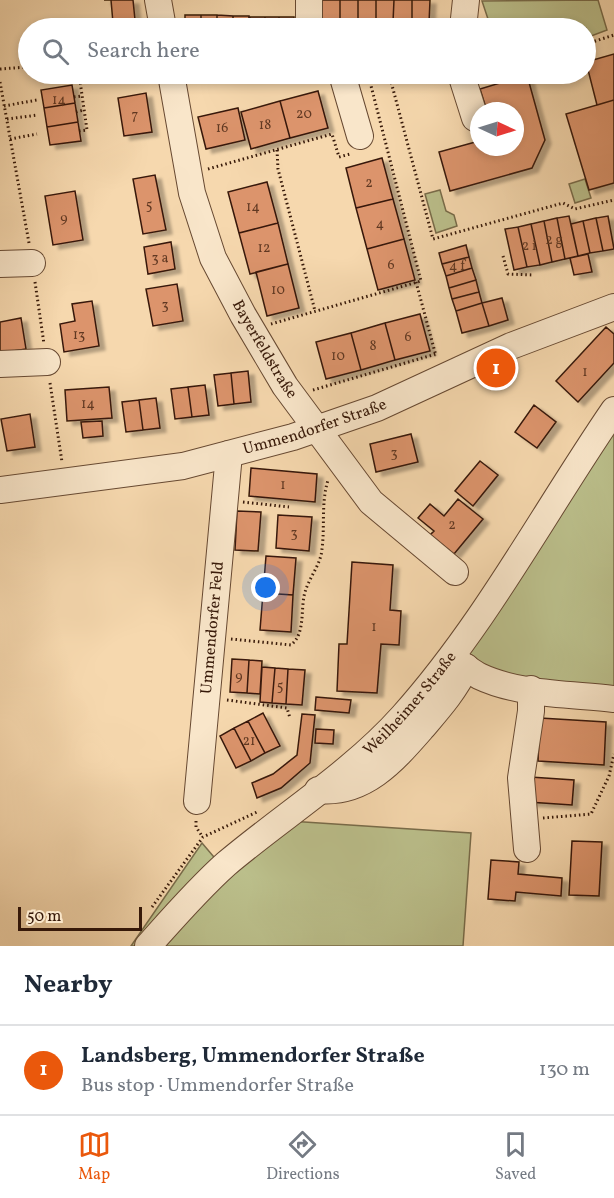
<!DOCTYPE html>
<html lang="en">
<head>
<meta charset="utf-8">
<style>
	:root { --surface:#fff; --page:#f6f6f7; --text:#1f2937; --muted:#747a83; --line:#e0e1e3; --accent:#ea580c }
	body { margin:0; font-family:Vollkorn,serif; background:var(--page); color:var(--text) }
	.compass { position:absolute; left:470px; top:102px; width:54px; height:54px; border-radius:50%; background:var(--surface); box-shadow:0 3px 9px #0003; rotate:94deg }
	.scale { position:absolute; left:18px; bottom:15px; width:124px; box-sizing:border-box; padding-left:6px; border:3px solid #371909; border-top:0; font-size:16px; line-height:21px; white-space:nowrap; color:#371909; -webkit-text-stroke:4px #f9e6ca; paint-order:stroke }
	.you { position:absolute; left:266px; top:588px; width:21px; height:21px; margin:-15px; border:4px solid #fff; border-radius:50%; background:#1a73e8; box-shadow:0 0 0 9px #1a73e833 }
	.badge { display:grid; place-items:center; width:39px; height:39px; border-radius:50%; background:var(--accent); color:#fff; font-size:20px; font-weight:700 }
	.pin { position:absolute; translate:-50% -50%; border:3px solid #fff; box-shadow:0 2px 6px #0006 }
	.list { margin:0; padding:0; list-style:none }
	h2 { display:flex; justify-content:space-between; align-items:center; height:78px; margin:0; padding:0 24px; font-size:26px }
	h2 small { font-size:20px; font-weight:400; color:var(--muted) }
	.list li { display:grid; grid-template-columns:39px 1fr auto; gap:18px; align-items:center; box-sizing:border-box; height:90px; padding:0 24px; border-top:2px solid var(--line) }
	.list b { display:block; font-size:22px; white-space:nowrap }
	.list p { margin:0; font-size:20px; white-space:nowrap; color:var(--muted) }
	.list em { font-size:20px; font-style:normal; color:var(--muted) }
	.icon { flex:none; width:33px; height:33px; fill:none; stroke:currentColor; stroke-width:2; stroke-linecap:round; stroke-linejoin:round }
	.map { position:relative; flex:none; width:614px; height:946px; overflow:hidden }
	.search { position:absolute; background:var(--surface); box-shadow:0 3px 9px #0003; left:18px; right:18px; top:18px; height:66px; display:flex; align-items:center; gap:15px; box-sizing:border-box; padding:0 21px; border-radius:33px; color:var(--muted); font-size:22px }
	.sheet { height:168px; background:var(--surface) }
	nav { display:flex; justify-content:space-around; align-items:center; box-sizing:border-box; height:84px; border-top:2px solid var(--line); background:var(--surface); font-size:16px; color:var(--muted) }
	nav a { display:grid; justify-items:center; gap:3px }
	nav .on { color:var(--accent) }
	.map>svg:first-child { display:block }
</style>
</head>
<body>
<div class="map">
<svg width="614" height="946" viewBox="0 0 614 946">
	<defs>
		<filter id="shadow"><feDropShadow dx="6" dy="4" stdDeviation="1.5" flood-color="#0004"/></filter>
	</defs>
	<rect width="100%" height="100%" fill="#f6d8ae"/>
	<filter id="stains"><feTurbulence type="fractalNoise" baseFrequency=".00333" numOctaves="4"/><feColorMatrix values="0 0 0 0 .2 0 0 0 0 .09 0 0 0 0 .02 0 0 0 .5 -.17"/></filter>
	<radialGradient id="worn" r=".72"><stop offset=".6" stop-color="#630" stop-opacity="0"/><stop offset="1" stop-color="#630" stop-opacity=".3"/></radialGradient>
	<path fill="#bbbf8b" stroke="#796c4a" stroke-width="1.5" d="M598,0L607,30L586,38V28H491L482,1Z
		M585,179L591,198L575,203L569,184Z
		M440,190L446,211L454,215L457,226L436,233L425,194Z
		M614,426V694L510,687L458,661Z
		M289,821L471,833L463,946H154Z
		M202,843L219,863L142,946H131Z"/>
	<path fill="#dc946c" stroke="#371909" stroke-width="1.5" filter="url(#shadow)" d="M104,0H133L135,20L113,23L111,0Z
		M322,0H340V19H322Z
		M340,0H358V20L340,19Z
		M358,0H376V21L358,20Z
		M376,0H394L393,22L376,21Z
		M394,0H412V22H393Z
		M412,0H430L429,23L412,22Z
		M185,15H201V28H185Z
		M201,15H217V28H201Z
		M217,15L233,16V28H217Z
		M233,16H249L248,28H233Z
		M250,17H265V28H250Z
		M265,17H279V28H265Z
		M279,17H294V28H279Z
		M614,54V100L597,105L586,62Z
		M527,75L545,140L532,168L450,191L439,152L479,141V147H515V111H487L480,89Z
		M72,85L75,103L44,108L41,90Z
		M318,91L328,128L290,138L280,101Z
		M146,93L152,132L124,136L118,98Z
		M614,100V183L589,190L566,114Z
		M280,101L290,138L251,149L241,112Z
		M75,103L78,122L47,127L44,108Z
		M238,108L245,140L206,149L198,117Z
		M78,122L81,141L50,145L47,127Z
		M382,158L393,199L356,208L346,168Z
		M155,175L166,230L143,234L133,179Z
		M267,182L278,223L239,233L228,192Z
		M75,191L83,240L53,245L45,196Z
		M393,199L404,239L367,249L356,208Z
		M569,216L578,256L565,259L557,218Z
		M608,216L614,249L603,251L596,218Z
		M557,218L565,259L552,262L544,221Z
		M596,218L603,251L590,253L583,221Z
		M544,221L552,262L540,265L531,224Z
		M583,221L590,253L578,256L571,224Z
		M278,223L288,264L250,274L239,233Z
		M531,224L540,265L527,267L518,227Z
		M518,227L527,267L514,270L505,229Z
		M404,239L415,280L378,290L367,249Z
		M171,242L175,269L148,274L144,247Z
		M466,245L469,257L442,264L439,253Z
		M588,254L592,272L574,275L570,258Z
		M469,257L472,268L446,276L442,264Z
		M288,264L299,308L267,316L256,272Z
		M472,268L476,280L449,288L446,276Z
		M476,280L479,292L452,299L449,288Z
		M177,284L183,321L153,326L146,289Z
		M479,292L482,303L456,311L452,299Z
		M502,298L508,320L489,326L482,303Z
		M92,301L99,346L64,352L60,324L75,321L72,304Z
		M482,303L489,326L462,333L456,311Z
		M420,314L430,351L395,360L385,323Z
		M21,318L26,349L0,353V322Z
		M385,323L395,360L361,370L351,333Z
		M606,327L614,334V363L578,402L556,381Z
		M351,333L361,370L326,379L316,342Z
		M248,371L251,402L234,404L231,373Z
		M231,373L234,404L218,406L214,375Z
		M205,385L209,415L192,417L188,387Z
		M109,387L112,418L67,421L65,390Z
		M188,387L192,417L175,419L171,389Z
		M156,398L160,428L143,430L139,400Z
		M139,400L143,430L126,432L122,402Z
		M534,405L556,422L537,448L515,432Z
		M30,414L35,447L7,451L1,419Z
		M102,421L103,436L83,438L81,422Z
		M411,434L418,462L376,472L370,444Z
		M480,461L498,475L473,506L455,491Z
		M251,468L317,474L315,502L249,496Z
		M458,499L483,519L454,554L430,535L434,531L418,518L430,504L444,516Z
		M237,511L261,512L258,551L235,550Z
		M278,515L312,517L309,551L276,548Z
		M266,556L296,558L293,595L263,593Z
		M352,562L393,565L390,610L401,611L399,645L381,644L377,693L337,691L339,644H347Z
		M263,593L293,595L291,632L260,630Z
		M232,659L249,660L247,693L230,692Z
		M249,660L262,661L260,694L247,693Z
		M262,667L275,668L272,703L260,702Z
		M275,668L288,669L286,704L272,703Z
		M288,669L305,670L302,705L286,704Z
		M316,697L351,700L349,713L315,710Z
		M263,713L280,746L265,753L248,721Z
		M302,714L315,715L310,763L281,788L257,798L252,783L273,774L297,755Z
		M540,718L606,722L604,765L538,761Z
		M248,721L265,753L251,761L234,728Z
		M234,728L251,761L236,768L220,736Z
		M316,729L334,730L333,744L315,743Z
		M530,777L574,780L572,805L528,802Z
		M572,841L602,842L599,896L569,895Z
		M491,860L519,862L518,874L562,878L561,896L516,892L515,901L488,899Z"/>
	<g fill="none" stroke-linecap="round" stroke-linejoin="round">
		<g stroke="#674932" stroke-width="28">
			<g id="minor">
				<path d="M158,0L163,28"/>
				<path d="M309,28V0"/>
				<path d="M463,28L466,0"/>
				<path id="s1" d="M171,74L192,193L213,258L243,315L285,386L371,502L455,572"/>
				<path d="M342,74L360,136"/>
				<path d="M461,74L475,118L479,120"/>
				<path d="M0,264L32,263"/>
				<path d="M0,364L47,362"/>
				<path id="s2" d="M0,490L183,466L293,437L377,408L511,346L614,307"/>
				<path d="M452,658C461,664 470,671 479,676C519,695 571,694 614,699"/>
				<path d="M318,790C365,795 395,759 423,727C440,707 455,690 466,667"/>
				<path id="s3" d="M197,801L229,454"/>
				<path d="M527,849L521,778L531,711V689"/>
				<path id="s4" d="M148,946C173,918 198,889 226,864C284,815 352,773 403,716C486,623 544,512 614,410"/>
			</g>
		</g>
		<path stroke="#371909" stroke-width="3" stroke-dasharray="1.5 3" stroke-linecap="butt" d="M586,44L614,35
			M0,69L28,67
			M389,74L433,239L563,203L575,209L614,200
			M0,82L29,243
			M74,97L82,96
			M4,106L37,100
			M76,112L84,110
			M7,119L38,115
			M79,131L87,130L79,74
			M10,139L37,134
			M277,150L278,169L315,311
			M208,169L332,134L339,157L350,154
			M503,256L508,274L534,275
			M35,282L44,344
			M416,282L436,356
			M271,324L421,281L368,74
			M50,383L62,462
			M313,390L436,354
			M243,502L289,507
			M231,639L291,645C306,633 300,609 305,592C309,578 321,564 322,549C325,525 321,503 328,480
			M227,700L287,708L290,718
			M543,818L591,814L609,776L614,754
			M196,821V827L202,836
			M152,907L203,837L257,812"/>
		<use href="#minor" stroke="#f9e6ca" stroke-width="26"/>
	</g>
	<g text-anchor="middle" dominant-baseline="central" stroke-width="4.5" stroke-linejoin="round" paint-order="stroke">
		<g font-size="14" fill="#603822">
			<text x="59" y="100">14</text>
			<text x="304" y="114">20</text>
			<text x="135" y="115">7</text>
			<text x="265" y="125">18</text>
			<text x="222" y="128">16</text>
			<text x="369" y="183">2</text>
			<text x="149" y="205">5</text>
			<text x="253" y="207">14</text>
			<text x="64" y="218">9</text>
			<text x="380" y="224">4</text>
			<text x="554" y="240">2 g</text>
			<text x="529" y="246">2 i</text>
			<text x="264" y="248">12</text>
			<text x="160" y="258">3 a</text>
			<text x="391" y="265">6</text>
			<text x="457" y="266">4 f</text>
			<text x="278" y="290">10</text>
			<text x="165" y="305">3</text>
			<text x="79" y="335">13</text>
			<text x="408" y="337">6</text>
			<text x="373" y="346">8</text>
			<text x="338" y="356">10</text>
			<text x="585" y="372">1</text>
			<text x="88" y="404">14</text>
			<text x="394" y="453">3</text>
			<text x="283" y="485">1</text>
			<text x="452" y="525">2</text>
			<text x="294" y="533">3</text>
			<text x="374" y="627">1</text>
			<text x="239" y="676">9</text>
			<text x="280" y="686">5</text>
			<text x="249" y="741">21</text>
		</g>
		<g font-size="16" fill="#371909" stroke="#f9e6ca">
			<text stroke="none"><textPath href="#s1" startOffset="294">Bayerfeldstraße</textPath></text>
			<text stroke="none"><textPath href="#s2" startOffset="322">Ummendorfer Straße</textPath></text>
			<text stroke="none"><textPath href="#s3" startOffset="174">Ummendorfer Feld</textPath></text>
			<text stroke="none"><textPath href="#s4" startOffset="358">Weilheimer Straße</textPath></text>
		</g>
	</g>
	<rect width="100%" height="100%" filter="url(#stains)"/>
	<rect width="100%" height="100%" fill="url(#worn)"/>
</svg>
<svg class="compass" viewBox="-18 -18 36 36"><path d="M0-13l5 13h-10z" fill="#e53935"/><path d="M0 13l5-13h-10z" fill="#747a83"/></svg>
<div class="scale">50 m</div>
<div class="you"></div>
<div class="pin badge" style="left:496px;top:368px">1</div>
<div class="search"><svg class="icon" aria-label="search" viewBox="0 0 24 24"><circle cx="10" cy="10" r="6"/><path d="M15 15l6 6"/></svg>Search here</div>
</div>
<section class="sheet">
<h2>Nearby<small></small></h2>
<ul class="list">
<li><span class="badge">1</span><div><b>Landsberg, Ummendorfer Straße</b><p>Bus stop · Ummendorfer Straße</p></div><em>130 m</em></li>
</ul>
</section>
<nav>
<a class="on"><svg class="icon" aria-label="map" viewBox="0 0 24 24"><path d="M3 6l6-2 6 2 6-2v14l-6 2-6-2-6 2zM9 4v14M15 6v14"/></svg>Map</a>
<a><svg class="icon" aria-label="directions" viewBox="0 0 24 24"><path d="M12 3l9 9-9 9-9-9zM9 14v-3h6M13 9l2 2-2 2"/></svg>Directions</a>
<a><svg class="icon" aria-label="saved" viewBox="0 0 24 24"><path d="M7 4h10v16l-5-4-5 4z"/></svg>Saved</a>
</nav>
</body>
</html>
